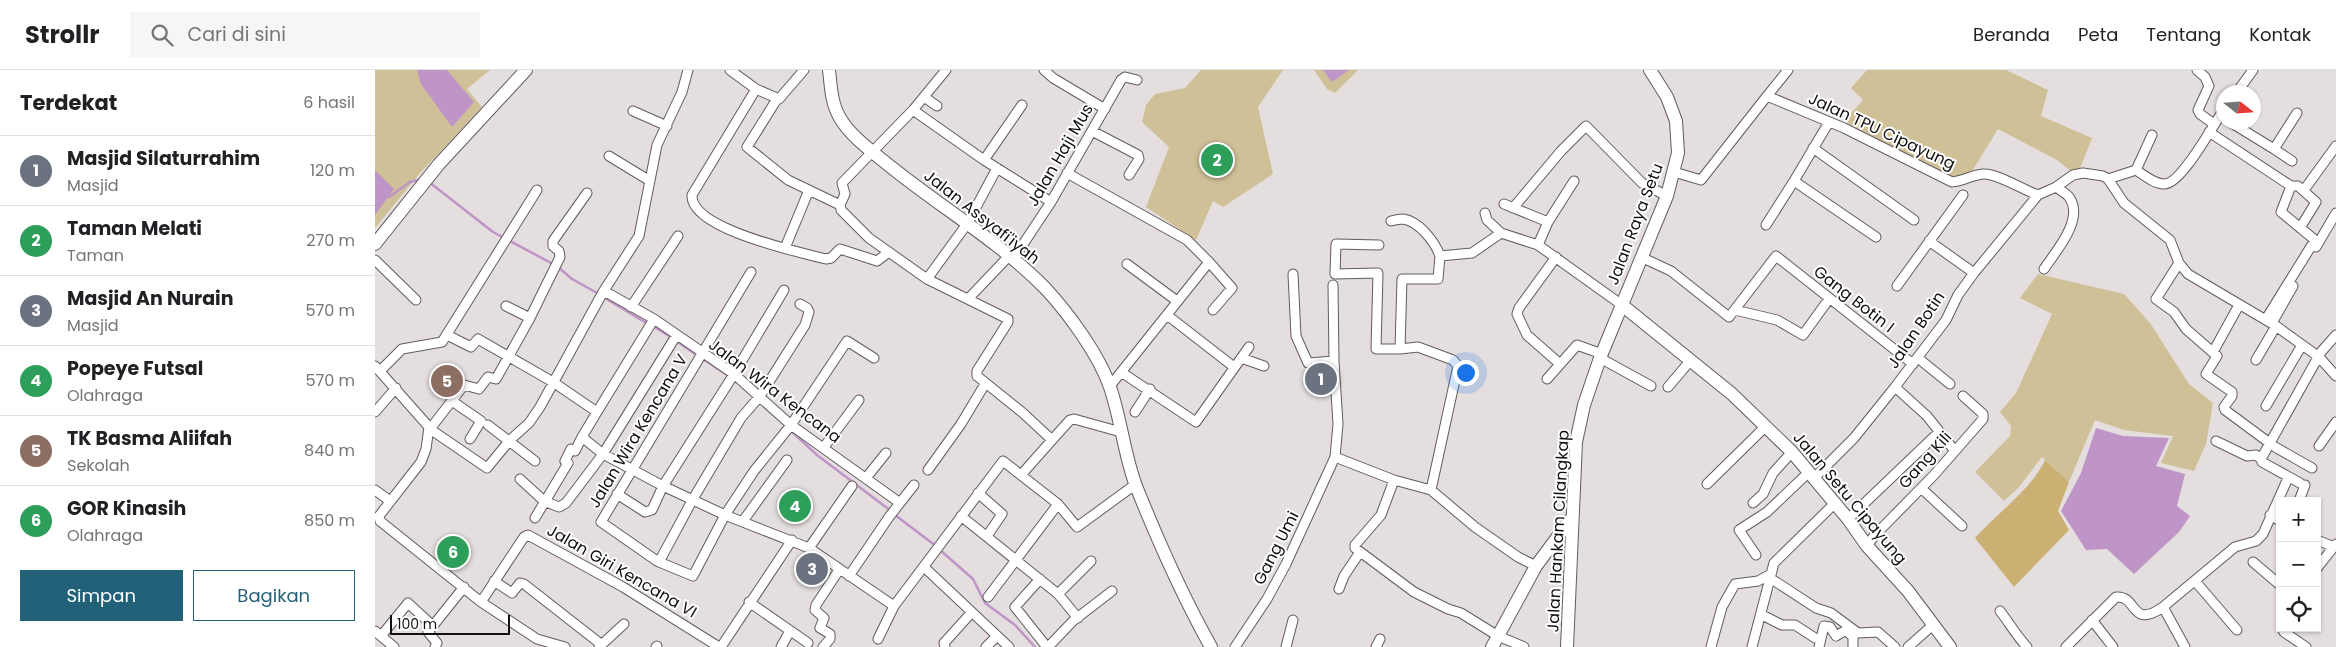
<!DOCTYPE html>
<html lang="id">
<head>
<meta charset="utf-8">
<style>
	:root { --surface:#fff; --page:#f6f6f6; --text:#202124; --muted:#757577; --line:#e0e0e0; --accent:#226177 }
	body { margin:0; font-family:Poppins,sans-serif; background:var(--page); color:var(--text) }
	.controls { position:absolute; right:15px; bottom:15px; display:grid; overflow:hidden; border-radius:0px; box-shadow:0 1px 4px #0004 }
	.controls button { width:45px; height:45px; display:grid; place-items:center; padding:0; border:0; border-bottom:1px solid var(--line); background:var(--surface); color:var(--text); font:25px sans-serif }
	.compass { position:absolute; left:1841px; top:15px; width:45px; height:45px; border-radius:50%; background:var(--surface); box-shadow:0 1px 4px #0004; rotate:107deg }
	.scale { position:absolute; left:15px; bottom:12px; width:120px; box-sizing:border-box; padding-left:5px; border:2px solid #120f0f; border-top:0; font-size:14px; line-height:18px; white-space:nowrap; color:#120f0f; -webkit-text-stroke:4px #fff; paint-order:stroke }
	.you { position:absolute; left:1090px; top:302px; width:18px; height:18px; margin:-12px; border:4px solid #fff; border-radius:50%; background:#1a73e8; box-shadow:0 0 0 8px #1a73e833 }
	.badge { display:grid; place-items:center; width:32px; height:32px; border-radius:50%; background:var(--accent); color:#fff; font-size:16px; font-weight:700 }
	.pin { position:absolute; translate:-50% -50%; border:2px solid #fff; box-shadow:0 1px 5px #0006 }
	.list { margin:0; padding:0; list-style:none }
	h2 { display:flex; justify-content:space-between; align-items:center; height:65px; margin:0; padding:0 20px; font-size:21px }
	h2 small { font-size:16px; font-weight:400; color:var(--muted) }
	.list li { display:grid; grid-template-columns:32px 1fr auto; gap:15px; align-items:center; box-sizing:border-box; height:70px; padding:0 20px; border-top:1px solid var(--line) }
	.list b { display:block; font-size:19px; white-space:nowrap }
	.list p { margin:0; font-size:16px; white-space:nowrap; color:var(--muted) }
	.list em { font-size:16px; font-style:normal; color:var(--muted) }
	.actions { display:flex; gap:10px; padding:15px 20px }
	.actions a { flex:1; padding:11px 0; border:1px solid var(--accent); border-radius:0px; text-align:center; font-size:18px; color:var(--accent) }
	.actions .main { background:var(--accent); color:#fff }
	.icon { flex:none; width:28px; height:28px; fill:none; stroke:currentColor; stroke-width:2; stroke-linecap:round; stroke-linejoin:round }
	.map { position:relative; flex:none; width:1961px; height:577px; overflow:hidden }
	header { display:flex; align-items:center; gap:30px; box-sizing:border-box; height:70px; padding:0 25px; background:var(--surface); border-bottom:1px solid var(--line) }
	header strong { font-size:24px }
	nav { display:flex; gap:28px; margin-inline-start:auto; font-size:18px }
	.search { width:350px; height:45px; background:var(--page); display:flex; align-items:center; gap:12px; box-sizing:border-box; padding:0 18px; border-radius:0px; color:var(--muted); font-size:19px }
	main { display:flex }
	aside { flex:1; background:var(--surface) }
	.map>svg:first-child { display:block }
</style>
</head>
<body>
<header>
<strong>Strollr</strong>
<div class="search"><svg class="icon" aria-label="search" viewBox="0 0 24 24"><circle cx="10" cy="10" r="6"/><path d="M15 15l6 6"/></svg>Cari di sini</div>
<nav><a>Beranda</a><a>Peta</a><a>Tentang</a><a>Kontak</a></nav>
</header>
<main>
<aside>
<h2>Terdekat<small>6 hasil</small></h2>
<ul class="list">
<li><span class="badge" style="background:#6b7280">1</span><div><b>Masjid Silaturrahim</b><p>Masjid</p></div><em>120 m</em></li>
<li><span class="badge" style="background:#2e9e5b">2</span><div><b>Taman Melati</b><p>Taman</p></div><em>270 m</em></li>
<li><span class="badge" style="background:#6b7280">3</span><div><b>Masjid An Nurain</b><p>Masjid</p></div><em>570 m</em></li>
<li><span class="badge" style="background:#2e9e5b">4</span><div><b>Popeye Futsal</b><p>Olahraga</p></div><em>570 m</em></li>
<li><span class="badge" style="background:#8d6e63">5</span><div><b>TK Basma Aliifah</b><p>Sekolah</p></div><em>840 m</em></li>
<li><span class="badge" style="background:#2e9e5b">6</span><div><b>GOR Kinasih</b><p>Olahraga</p></div><em>850 m</em></li>
</ul>
<div class="actions"><a class="main">Simpan</a><a>Bagikan</a></div>
</aside>
<div class="map">
<svg width="1961" height="577" viewBox="0 0 1961 577">
	<rect width="100%" height="100%" fill="#e5dede"/>
	<path fill="#d0c098" d="M0,0H115L92,19L107,37L46,102L0,158Z
		M826,0H908L883,37L898,104L848,137L838,131L821,170L771,137L794,77L767,52L771,35L780,24L810,18Z
		M939,0H983L960,23L952,19Z
		M1492,0H1631L1673,20L1666,46L1717,68L1704,101L1697,102L1682,90L1623,59L1596,103L1577,108L1469,51L1488,30L1476,18Z
		M1663,204L1749,224L1775,253L1814,314L1838,333L1831,374L1819,401L1786,393L1798,366L1749,360L1720,350L1694,412L1667,387L1644,417L1629,431L1600,402L1635,366L1636,356L1625,342L1641,323L1677,244L1645,228Z"/>
	<path fill="#cab072" d="M1670,390L1694,412L1683,441L1694,460L1639,517L1600,468C1622,443 1656,420 1670,390Z"/>
	<path fill="#bf94c7" d="M42,0H72L99,32L77,57L46,14Z
		M948,0H974L957,12Z
		M0,100L19,119L0,145Z
		M1721,358L1748,366L1794,368L1781,396L1810,404L1802,436L1815,446L1804,462L1759,504L1732,479L1711,480L1686,441L1706,403Z"/>
	<g fill="none" stroke-linecap="round" stroke-linejoin="round">
		<path stroke="#bf94c7" stroke-width="2.5" d="M54,112L118,162L178,194
			M14,127L35,112L47,109
			M183,197L197,209L224,224
			M228,227L273,254
			M278,256L297,268
			M301,271L355,307
			M415,360L442,385L516,441
			M520,445L561,476
			M565,480L598,509L610,533L640,555L660,577"/>
		<g stroke="#625c5c" stroke-width="11">
			<path id="street" d="M355,0L381,19L404,29L429,0
				M669,0L678,8L730,39
				M1822,0L1830,7L1834,16L1823,40L1825,44L1839,54
				M381,19L317,125C315,159 424,182 451,189L456,188L465,179L502,191L514,182
				M1862,22L1878,0
				M1392,26L1413,0
				M549,27L562,36
				M402,29L372,77L413,110L465,135L466,140L494,168L552,209L633,249V252L602,301V306L648,343L677,370L695,350L699,349L746,362
				M538,40L609,90L676,132
				M258,41L292,56
				M1855,52L1899,79
				M717,61L763,85L764,89L754,105
				M1834,62L1916,116L1906,142L1940,170L1891,249
				M1438,78L1539,150
				M234,86L275,111
				M609,90L647,35
				M1917,91L1899,79L1922,43
				M1761,100L1777,65
				M1299,102L1326,110L1392,26L1469,58L1577,112C1588,111 1597,105 1608,104C1622,103 1648,120 1663,125L1681,117L1698,105L1708,103L1728,106L1733,109L1749,133L1795,170L1804,193L1813,204L1901,256L1944,287L1961,306
				M692,103L812,170L834,192L735,316
				M1733,109L1761,100C1769,105 1779,114 1789,114C1806,115 1838,55 1848,41
				M1419,111L1454,52
				M1916,116H1923L1941,132L1925,158
				M1929,120L1961,76
				M1129,134L1173,152
				M465,135L470,124L467,113L538,40L571,0
				M1138,138L1186,81L1211,56L1267,113L1292,126
				M1110,143L1112,150L1126,163
				M1016,151C1020,150 1025,149 1028,149C1044,151 1060,172 1065,186
				M1391,155L1419,111L1501,167
				M1554,171L1599,203
				M1004,175L961,174L960,204L1003,203L1001,279H1025
				M1163,175L1173,152L1199,111
				M1941,177L1961,143
				M410,178L434,120
				M1181,187L1144,238L1142,244L1152,265L1185,294
				M639,188L676,132L746,10L750,7L762,10
				M1268,188L1296,201L1354,247L1401,186L1538,294
				M0,190L41,230
				M834,192L857,218L838,240
				M1804,193L1781,229L1799,242L1811,259L1842,286L1831,304L1857,322V326L1849,337L1850,340L1900,377L1937,398
				M752,194L802,231
				M1669,199C1681,181 1710,149 1694,127C1691,123 1685,120 1681,117
				M376,202L226,452L282,491L284,492L318,429L366,348L385,326L430,255L434,242L432,238L425,234
				M918,204L921,266L933,293L959,291
				M552,209L592,154L622,98
				M1522,216L1588,125
				M229,221L279,249L359,304L416,355L525,433
				M593,229L635,185
				M131,236L155,248
				M256,237L303,166
				M1360,240L1402,250L1428,265L1454,229
				M792,245L859,297
				M1897,253L1918,216
				M72,265L96,277L103,269L178,312L222,342L207,367L228,384L288,416L350,445L434,478L519,536L628,391L683,434L702,457L761,414
				M1838,282L1864,235
				M866,288L889,296
				M1225,288L1276,316
				M1543,288L1575,314
				M1881,290L1901,256
				M0,296L54,357L51,379L46,392L4,446L5,451L106,532L162,569L190,577
				M6,300L27,279L67,272L162,120
				M746,302L821,352L874,277
				M1172,309L1202,275L1227,284
				M1293,317L1316,290
				M1520,317L1552,346L1579,380
				M77,331L106,351L95,369
				M1891,336L1927,275
				M0,342L21,318
				M222,342L279,249
				M760,342L775,319
				M113,355L160,391
				M54,357L55,359L89,315L104,319L113,307L121,309L155,248L185,187L184,181L178,176V171L212,123
				M55,359L112,398L135,370L154,353L165,337L228,222L264,166L282,75L307,22L313,0
				M1841,371L1872,386L1881,385L1886,389
				M1944,376L1961,352
				M449,377L484,330
				M960,387L1019,410L1056,420L1100,457L1143,487L1161,496
				M553,400L586,354L610,314
				M646,405L677,370
				M1440,407L1479,368L1520,317L1571,250L1583,225L1599,203L1663,125
				M491,408L511,383
				M145,409L169,431L184,437L191,433L228,384L301,266
				M1019,410L1006,445L980,475V478L1039,522L1073,539L1086,543L1123,566L1149,577
				M1925,413L1887,392L1886,389L1946,282L1961,265
				M1332,414L1390,357
				M1546,418L1587,456
				M0,420L15,431
				M1056,420L1083,296L1078,290L1043,277L1025,279L1027,209H1063L1065,186L1097,183L1126,163L1163,175L1247,235
				M603,423L627,444L612,466
				M242,424L270,442L277,440L288,416L359,304L409,220
				M1924,431L1930,415
				M1378,433L1388,424L1398,403L1417,382
				M1895,445L1905,451
				M586,446L683,524L703,548
				M160,448L193,393L190,391L196,379L200,381L207,367
				M1473,449L1564,362
				M368,451L412,390
				M1942,470L1959,477
				M1492,476L1499,466L1559,405L1608,349V344L1588,326
				M434,478L477,416
				M1381,485L1364,460L1392,442L1434,402
				M284,492L318,506L350,445L379,401L416,355L472,271L499,288
				M1878,492L1905,515
				M549,497L634,577
				M1942,498L1961,474
				M474,506L514,447L539,415
				M1395,508L1441,538L1456,543L1483,563L1503,562L1520,577
				M665,509L640,537L671,576L675,575L698,551L737,521
				M119,511L137,523L145,513L149,514L227,575
				M1820,511L1862,560
				M964,519L969,506L985,482
				M683,524L716,491
				M613,527L683,434
				M106,532L149,467L153,465L248,517L344,577
				M374,532L433,573
				M1788,537L1810,577
				M1625,541C1635,554 1641,565 1652,577
				M1387,545L1407,555H1420L1440,568
				M1717,550L1738,577
				M1907,558L1909,562L1931,577
				M0,561L19,577
				M6,566L33,533L58,556
				M503,569L519,536
				M60,577L62,573L53,562L89,517
				M224,577L249,554
				M281,577L282,576
				M346,577L417,470
				M406,577L415,561
				M448,577L455,569V564L445,558L449,548L440,540L441,535L464,500
				M570,577L569,573L597,542
				M611,577L622,566
				M860,577L892,529L911,494L960,387L963,354L959,291L958,215
				M911,577L918,550
				M1001,577L1005,569
				M1336,577L1347,537L1360,514L1383,511L1396,504
				M1377,577L1399,493L1460,433
				M1444,577L1449,556L1455,557L1461,566L1471,560L1478,567V577
				M1533,577L1559,554
				M1691,577L1741,527C1763,525 1755,560 1788,537L1860,477L1881,471L1888,464L1913,408"/>
		</g>
		<g stroke="#625c5c" stroke-width="14">
			<path id="secondary" d="M454,0C456,16 456,33 465,48C476,67 499,83 516,97C567,138 625,172 671,219C694,244 724,285 735,317C746,349 749,384 761,416C783,471 807,525 836,577
				M0,174L64,94L151,0
				M1247,235L1357,324L1417,382L1473,449L1492,476L1533,521L1575,577
				M1117,577L1161,496L1196,449
				M1192,577L1201,372L1209,335L1225,288L1292,126L1303,83L1301,51L1292,27L1275,0"/>
		</g>
		<use href="#street" stroke="#fff" stroke-width="9"/>
		<use href="#secondary" stroke="#fff" stroke-width="12"/>
	</g>
	<g text-anchor="middle" dominant-baseline="central" stroke-width="4" stroke-linejoin="round" paint-order="stroke">
		<g font-size="16" fill="#120f0f" stroke="#fff">
			<text transform="translate(1507 61) rotate(25)">Jalan TPU Cipayung</text>
			<text transform="translate(685 85) rotate(-60)">Jalan Haji Mus</text>
			<text transform="translate(607 147) rotate(38)">Jalan Assyafi'iyah</text>
			<text transform="translate(1260 154) rotate(-69)">Jalan Raya Setu</text>
			<text transform="translate(1479 229) rotate(38)">Gang Botin I</text>
			<text transform="translate(1541 260) rotate(-56)">Jalan Botin</text>
			<text transform="translate(400 321) rotate(37)">Jalan Wira Kencana</text>
			<text transform="translate(263 361) rotate(-59)">Jalan Wira Kencana V</text>
			<text transform="translate(1550 390) rotate(-48)">Gang Kili</text>
			<text transform="translate(1475 428) rotate(50)">Jalan Setu Cipayung</text>
			<text transform="translate(1183 461) rotate(-87)">Jalan Hankam Cilangkap</text>
			<text transform="translate(901 478) rotate(-63)">Gang Umi</text>
			<text transform="translate(247 501) rotate(30)">Jalan Giri Kencana VI</text>
		</g>
	</g>
</svg>
<div class="controls">
<button>+</button>
<button>−</button>
<button><svg class="icon" aria-label="locate" viewBox="0 0 24 24"><circle cx="12" cy="12" r="6"/><path d="M12 2v4M12 18v4M2 12h4M18 12h4"/></svg></button>
</div>
<svg class="compass" viewBox="-18 -18 36 36"><path d="M0-13l5 13h-10z" fill="#e53935"/><path d="M0 13l5-13h-10z" fill="#757577"/></svg>
<div class="scale">100 m</div>
<div class="you"></div>
<div class="pin badge" style="left:946px;top:309px;background:#6b7280">1</div>
<div class="pin badge" style="left:842px;top:90px;background:#2e9e5b">2</div>
<div class="pin badge" style="left:437px;top:499px;background:#6b7280">3</div>
<div class="pin badge" style="left:420px;top:436px;background:#2e9e5b">4</div>
<div class="pin badge" style="left:72px;top:311px;background:#8d6e63">5</div>
<div class="pin badge" style="left:78px;top:482px;background:#2e9e5b">6</div>
</div>
</main>
</body>
</html>
